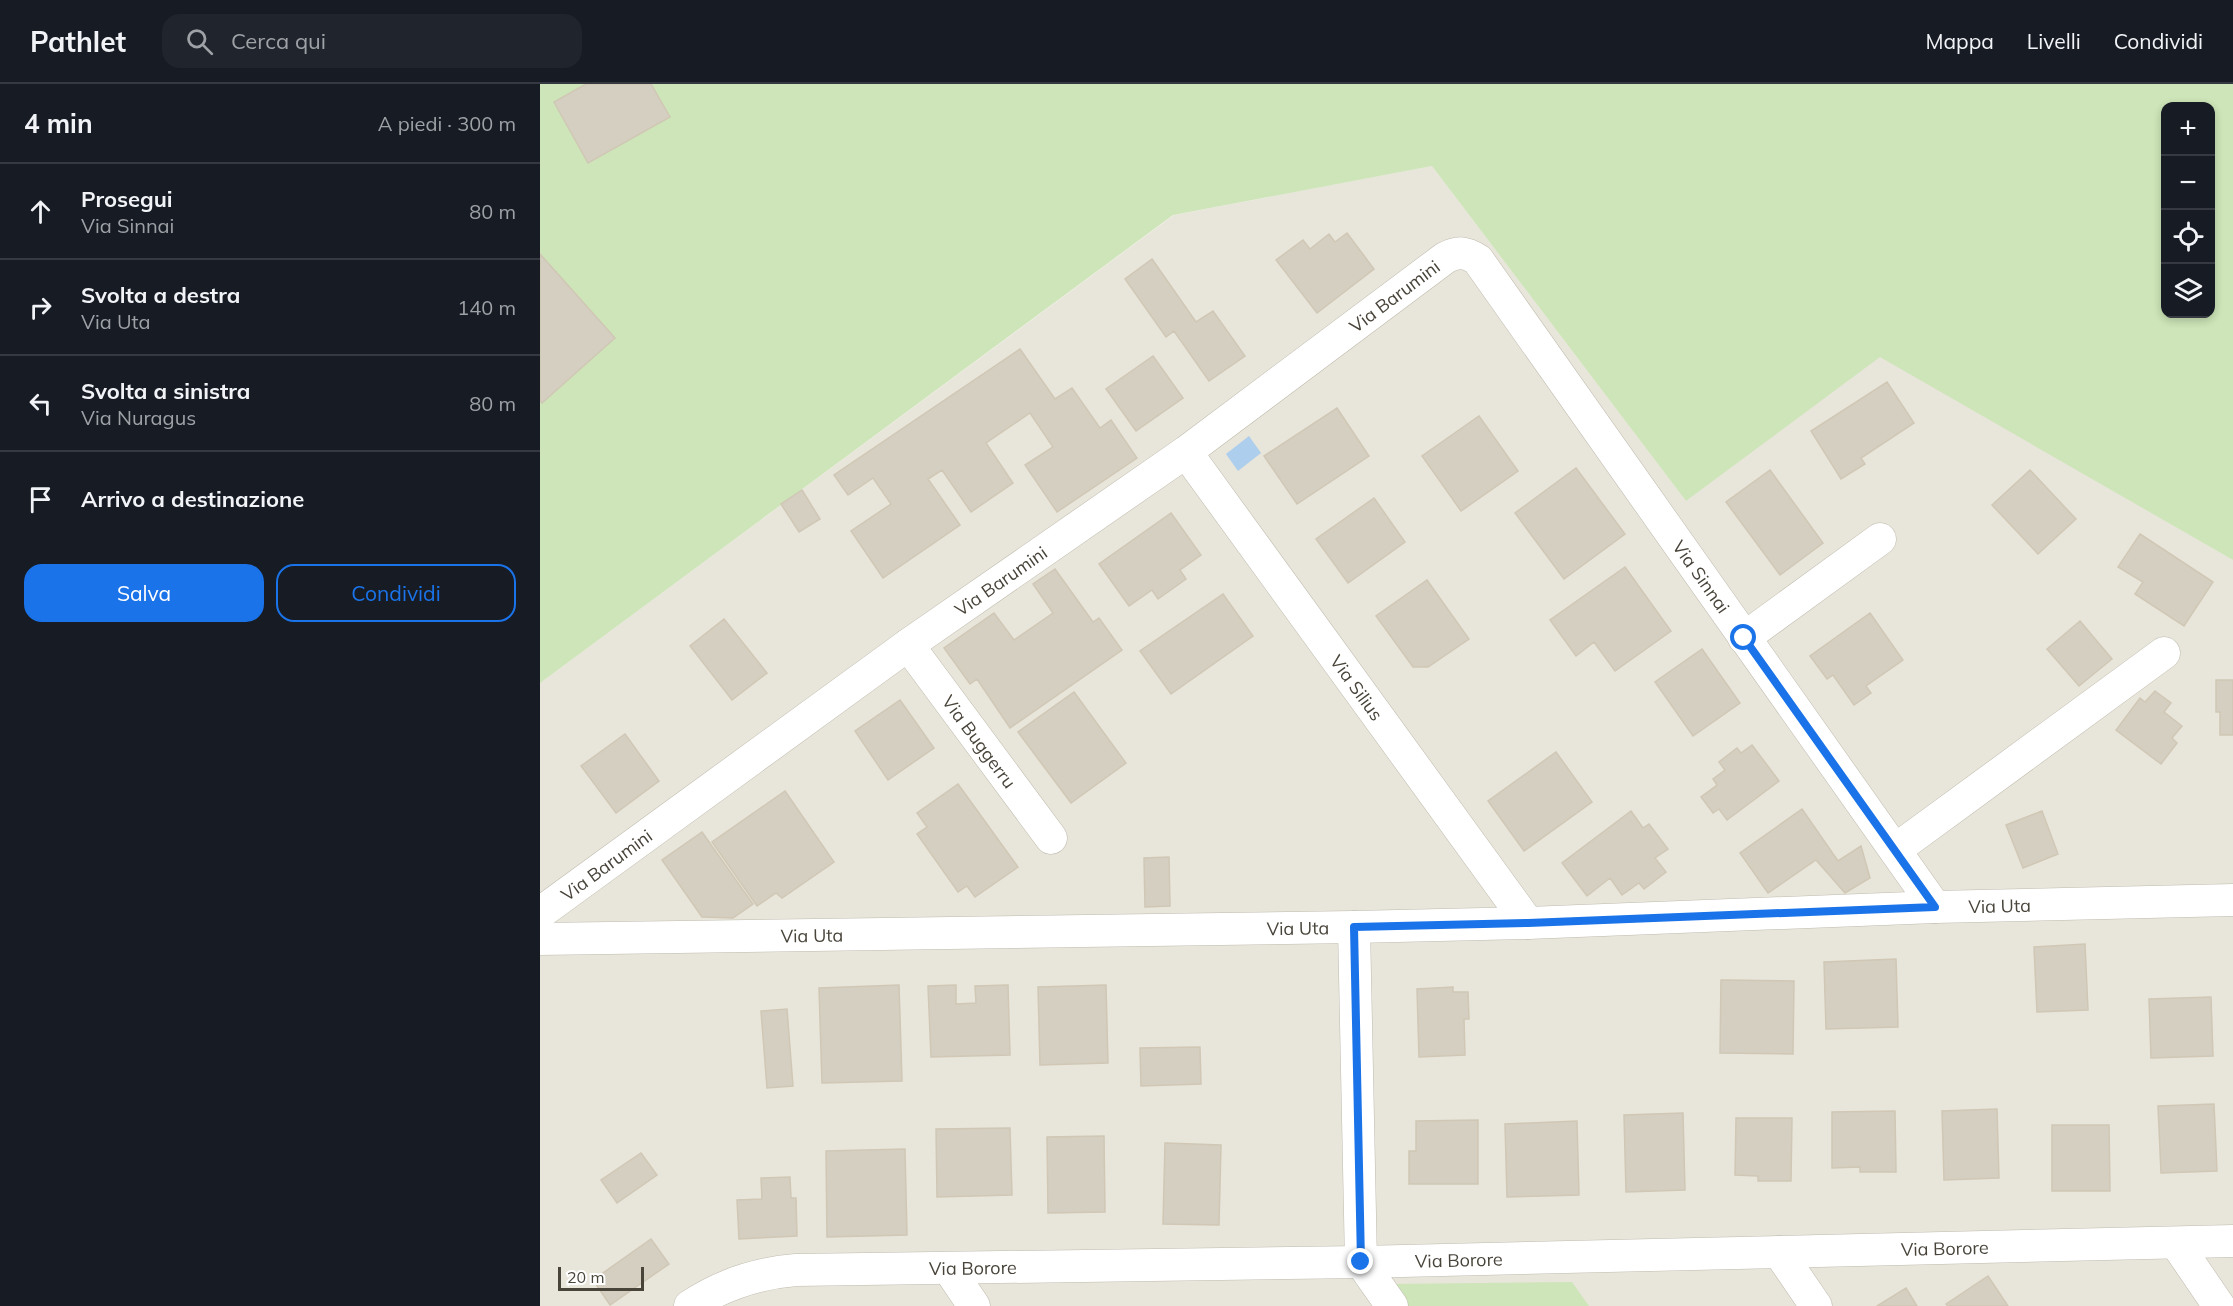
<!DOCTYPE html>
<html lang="it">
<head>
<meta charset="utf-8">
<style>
	:root { --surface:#171b24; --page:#20242c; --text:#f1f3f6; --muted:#9ea1a6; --line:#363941; --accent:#1a73e8 }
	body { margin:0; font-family:Mulish,sans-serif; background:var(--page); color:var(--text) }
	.controls { position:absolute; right:18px; top:18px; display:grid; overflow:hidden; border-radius:12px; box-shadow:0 3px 9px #0003 }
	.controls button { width:54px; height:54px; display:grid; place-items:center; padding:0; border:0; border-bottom:2px solid var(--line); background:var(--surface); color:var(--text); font:30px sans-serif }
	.scale { position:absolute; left:18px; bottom:15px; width:86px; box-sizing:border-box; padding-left:6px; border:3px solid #48443a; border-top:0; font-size:16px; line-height:21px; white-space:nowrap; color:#48443a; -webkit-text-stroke:4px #fff; paint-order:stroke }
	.stop { position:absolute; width:18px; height:18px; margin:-14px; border:4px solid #1a73e8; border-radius:50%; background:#fff }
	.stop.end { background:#1a73e8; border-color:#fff; box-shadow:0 2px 6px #0008 }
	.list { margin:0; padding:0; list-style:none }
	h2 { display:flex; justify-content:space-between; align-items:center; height:78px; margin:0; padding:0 24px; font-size:26px }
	h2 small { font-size:20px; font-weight:400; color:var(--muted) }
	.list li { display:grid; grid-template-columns:39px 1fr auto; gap:18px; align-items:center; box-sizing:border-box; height:96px; padding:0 24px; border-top:2px solid var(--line) }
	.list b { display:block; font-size:22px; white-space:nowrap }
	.list p { margin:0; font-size:20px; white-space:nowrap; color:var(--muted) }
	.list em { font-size:20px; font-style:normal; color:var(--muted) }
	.actions { display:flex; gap:12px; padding:18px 24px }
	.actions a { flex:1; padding:14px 0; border:2px solid var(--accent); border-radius:18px; text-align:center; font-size:21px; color:var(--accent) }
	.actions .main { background:var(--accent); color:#fff }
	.icon { flex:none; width:33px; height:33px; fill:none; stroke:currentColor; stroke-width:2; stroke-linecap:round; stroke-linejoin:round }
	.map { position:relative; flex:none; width:1693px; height:1222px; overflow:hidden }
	header { display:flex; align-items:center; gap:36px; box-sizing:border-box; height:84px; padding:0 30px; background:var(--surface); border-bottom:2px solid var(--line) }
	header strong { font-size:28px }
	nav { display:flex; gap:33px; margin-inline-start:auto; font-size:21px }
	.search { width:420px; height:54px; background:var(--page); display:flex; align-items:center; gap:15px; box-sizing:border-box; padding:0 21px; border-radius:18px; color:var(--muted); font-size:22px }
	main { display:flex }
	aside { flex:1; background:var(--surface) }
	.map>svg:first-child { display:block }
</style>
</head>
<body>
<header>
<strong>Pathlet</strong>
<div class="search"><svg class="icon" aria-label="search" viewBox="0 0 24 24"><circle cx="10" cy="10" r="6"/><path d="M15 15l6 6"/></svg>Cerca qui</div>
<nav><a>Mappa</a><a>Livelli</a><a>Condividi</a></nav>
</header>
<main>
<aside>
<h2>4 min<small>A piedi · 300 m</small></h2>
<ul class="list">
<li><svg class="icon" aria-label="ahead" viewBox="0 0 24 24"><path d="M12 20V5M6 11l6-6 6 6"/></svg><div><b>Prosegui</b><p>Via Sinnai</p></div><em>80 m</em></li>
<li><svg class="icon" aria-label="right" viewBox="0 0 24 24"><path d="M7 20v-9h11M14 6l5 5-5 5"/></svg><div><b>Svolta a destra</b><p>Via Uta</p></div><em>140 m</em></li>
<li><svg class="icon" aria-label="left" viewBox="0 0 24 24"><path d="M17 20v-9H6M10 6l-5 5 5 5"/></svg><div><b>Svolta a sinistra</b><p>Via Nuragus</p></div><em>80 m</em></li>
<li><svg class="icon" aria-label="arrive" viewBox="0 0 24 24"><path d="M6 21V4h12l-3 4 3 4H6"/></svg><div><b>Arrivo a destinazione</b></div></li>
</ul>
<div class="actions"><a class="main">Salva</a><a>Condividi</a></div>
</aside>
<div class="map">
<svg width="1693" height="1222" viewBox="0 0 1693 1222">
	<rect width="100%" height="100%" fill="#f4f2eb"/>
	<path fill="#e8e5da" d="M892,82L1146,417L1340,272L1693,476V1222H0V599L634,131Z"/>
	<path fill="#cde5b8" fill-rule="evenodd" d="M0,0H1693V476L1340,273L1146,417L892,82L633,131L0,599ZM1626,22H1670V230H1626Z
		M1032,1198L1049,1222H867L851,1200Z"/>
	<path fill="#adceec" d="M709,352L721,369L698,387L686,370Z"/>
	<path fill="#d5cfc2" stroke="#d0c7b5" stroke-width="1.5" d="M46,0H111L130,33L48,79L14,18Z
		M807,149L834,185L777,229L736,176L763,156L770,165L789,150L795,158Z
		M0,170L75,254L2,319L0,317Z
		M612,175L656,238L673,227L705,272L669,297L634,247L626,253L585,195Z
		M480,265L515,315L532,304L560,344L571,336L597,374L517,428L485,381L513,363L490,329L446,359L473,399L431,428L402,386L388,395L420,441L343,494L311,447L351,420L333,394L308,411L294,391Z
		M613,272L643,314L596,347L566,305Z
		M1347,298L1374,339L1321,374L1325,380L1301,395L1271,347Z
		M797,324L829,372L757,420L724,372Z
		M939,332L978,387L921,427L882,372Z
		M1036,384L1085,450L1024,495L975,429Z
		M1230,386L1283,459L1240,491L1186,418Z
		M1490,386L1536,435L1498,470L1452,421Z
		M262,406L280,435L259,448L241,420Z
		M834,414L865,458L808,499L776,455Z
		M631,429L661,471L640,486L646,495L618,515L612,506L589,522L559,480Z
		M1600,450L1673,498L1644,542L1595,510L1603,498L1578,483Z
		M1085,483L1131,547L1075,587L1054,558L1036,572L1010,536Z
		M515,485L553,538L559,534L582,566L470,644L437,595L430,600L404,564L454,529L474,556L513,529L493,500Z
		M887,496L929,555L888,583H873L836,532Z
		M683,510L713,552L631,610L600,567Z
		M1330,529L1363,576L1326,602L1331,609L1314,621L1293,591L1287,595L1270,572Z
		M184,535L227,589L192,616L150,562Z
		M1540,537L1572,575L1539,602L1507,565Z
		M1162,565L1200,619L1153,652L1115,598Z
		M1676,596H1693V651H1680V628H1676Z
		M1615,607L1631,619L1624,628L1642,642L1632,654L1637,659L1621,680L1576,646L1600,614L1605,618Z
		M534,608L586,679L531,719L478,648Z
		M360,616L394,664L348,696L315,647Z
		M85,650L119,697L76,729L41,682Z
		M1212,661L1239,697L1187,736L1179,725L1173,729L1161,713L1177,701L1173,695L1185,686L1179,678L1197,664L1201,669Z
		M1016,668L1052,718L984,767L948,717Z
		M418,700L478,783L435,813L427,802L418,808L377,750L387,743L377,729Z
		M245,707L294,778L242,814L236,809L217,822L172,758Z
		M1262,725L1298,777L1321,762L1330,794L1305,809L1276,776L1228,809L1200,769Z
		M1091,727L1103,744L1109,740L1128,765L1115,774L1126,788L1104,805L1099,799L1082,811L1070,794L1047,812L1022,779Z
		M1502,727L1518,770L1483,784L1466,741Z
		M162,748L213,820L193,834L162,833L122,776Z
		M629,773L630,822L605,823L604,774Z
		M1545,860L1548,926L1497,928L1494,863Z
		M1356,875L1358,943L1286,945L1284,878Z
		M1181,896L1254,897L1253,970L1180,969Z
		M359,901L362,997L282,999L279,904Z
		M416,901V920L436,919L435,902L468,901L470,971L391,973L388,902Z
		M566,901L568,979L500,981L498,903Z
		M913,903V908H928L929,935H924L925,971L879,973L877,905Z
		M1671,913L1673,972L1611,974L1609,915Z
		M247,925L253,1002L227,1004L221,927Z
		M660,963L661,1000L601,1002L600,964Z
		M1674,1020L1677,1087L1621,1089L1618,1022Z
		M1457,1025L1459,1094L1404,1096L1402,1027Z
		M1355,1027L1356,1088H1320V1083L1292,1084V1028Z
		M1143,1029L1145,1106L1086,1108L1084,1031Z
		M1196,1034H1252L1251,1097H1218V1092L1195,1091Z
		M938,1036V1100H869V1067H876V1037Z
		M1037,1037L1039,1111L967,1113L965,1040Z
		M1512,1041H1569L1570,1107H1512Z
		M470,1044L472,1111L397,1113L396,1045Z
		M564,1052L565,1128L508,1129L507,1053Z
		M625,1059L681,1061L679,1141L623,1140Z
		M365,1065L367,1151L287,1153L286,1067Z
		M101,1069L117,1091L77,1119L61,1096Z
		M250,1093L251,1114H256L257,1152L199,1155L197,1116L222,1115L221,1094Z
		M111,1155L129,1180L70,1221L53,1196Z
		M1448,1192L1468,1222H1408L1406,1220Z
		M1366,1204L1377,1222H1337Z"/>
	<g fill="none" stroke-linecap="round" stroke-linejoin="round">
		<g stroke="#bfbbae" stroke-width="33">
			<g id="minor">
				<path id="s1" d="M646,368L988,839"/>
				<path d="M1204,554L1340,455"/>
				<path id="s2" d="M368,561L511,754"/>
				<path d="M1355,766L1624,569"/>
				<path id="s3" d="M0,829L368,561L646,368L905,174C918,167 926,168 938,176L1395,823"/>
				<path d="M814,843L821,1178L852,1222"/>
				<path id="s4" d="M0,855L814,843L988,839L1395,823L1693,816"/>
				<path d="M1636,1159L1679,1222"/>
				<path d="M1239,1168L1276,1222"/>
				<path d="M409,1185L434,1222"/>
				<path id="s5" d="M150,1222C182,1201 218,1189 256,1186L821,1178L1693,1157"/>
			</g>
		</g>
		<use href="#minor" stroke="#fff" stroke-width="32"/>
	</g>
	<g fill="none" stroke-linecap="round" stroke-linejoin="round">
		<path stroke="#1a73e8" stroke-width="8" d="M821,1178L814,843L988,839L1395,823L1204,554"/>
	</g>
	<g text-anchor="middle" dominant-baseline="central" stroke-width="6" stroke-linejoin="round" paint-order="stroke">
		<g font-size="18" fill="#48443a" stroke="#fff">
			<text stroke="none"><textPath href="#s3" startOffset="1054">Via Barumini</textPath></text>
			<text stroke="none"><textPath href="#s3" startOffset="1540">Via Sinnai</textPath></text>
			<text stroke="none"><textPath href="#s3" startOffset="568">Via Barumini</textPath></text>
			<text stroke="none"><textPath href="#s1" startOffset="291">Via Silius</textPath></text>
			<text stroke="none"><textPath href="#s2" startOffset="120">Via Buggerru</textPath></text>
			<text stroke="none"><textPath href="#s3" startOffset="82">Via Barumini</textPath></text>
			<text stroke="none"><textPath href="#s4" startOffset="1460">Via Uta</textPath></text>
			<text stroke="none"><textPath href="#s4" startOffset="758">Via Uta</textPath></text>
			<text stroke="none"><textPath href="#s4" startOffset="272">Via Uta</textPath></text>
			<text stroke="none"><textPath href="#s5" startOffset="1262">Via Borore</textPath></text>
			<text stroke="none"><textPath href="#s5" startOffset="776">Via Borore</textPath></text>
			<text stroke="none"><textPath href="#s5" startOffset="290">Via Borore</textPath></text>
		</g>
	</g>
</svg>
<div class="controls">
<button>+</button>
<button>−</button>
<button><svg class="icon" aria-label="locate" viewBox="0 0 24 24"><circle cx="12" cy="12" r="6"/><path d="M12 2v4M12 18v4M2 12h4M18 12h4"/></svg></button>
<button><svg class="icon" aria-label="layers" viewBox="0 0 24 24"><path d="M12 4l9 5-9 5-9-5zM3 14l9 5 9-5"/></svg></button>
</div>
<div class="scale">20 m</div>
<div class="stop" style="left:1204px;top:554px"></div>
<div class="stop end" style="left:821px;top:1178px"></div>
</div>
</main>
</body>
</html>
